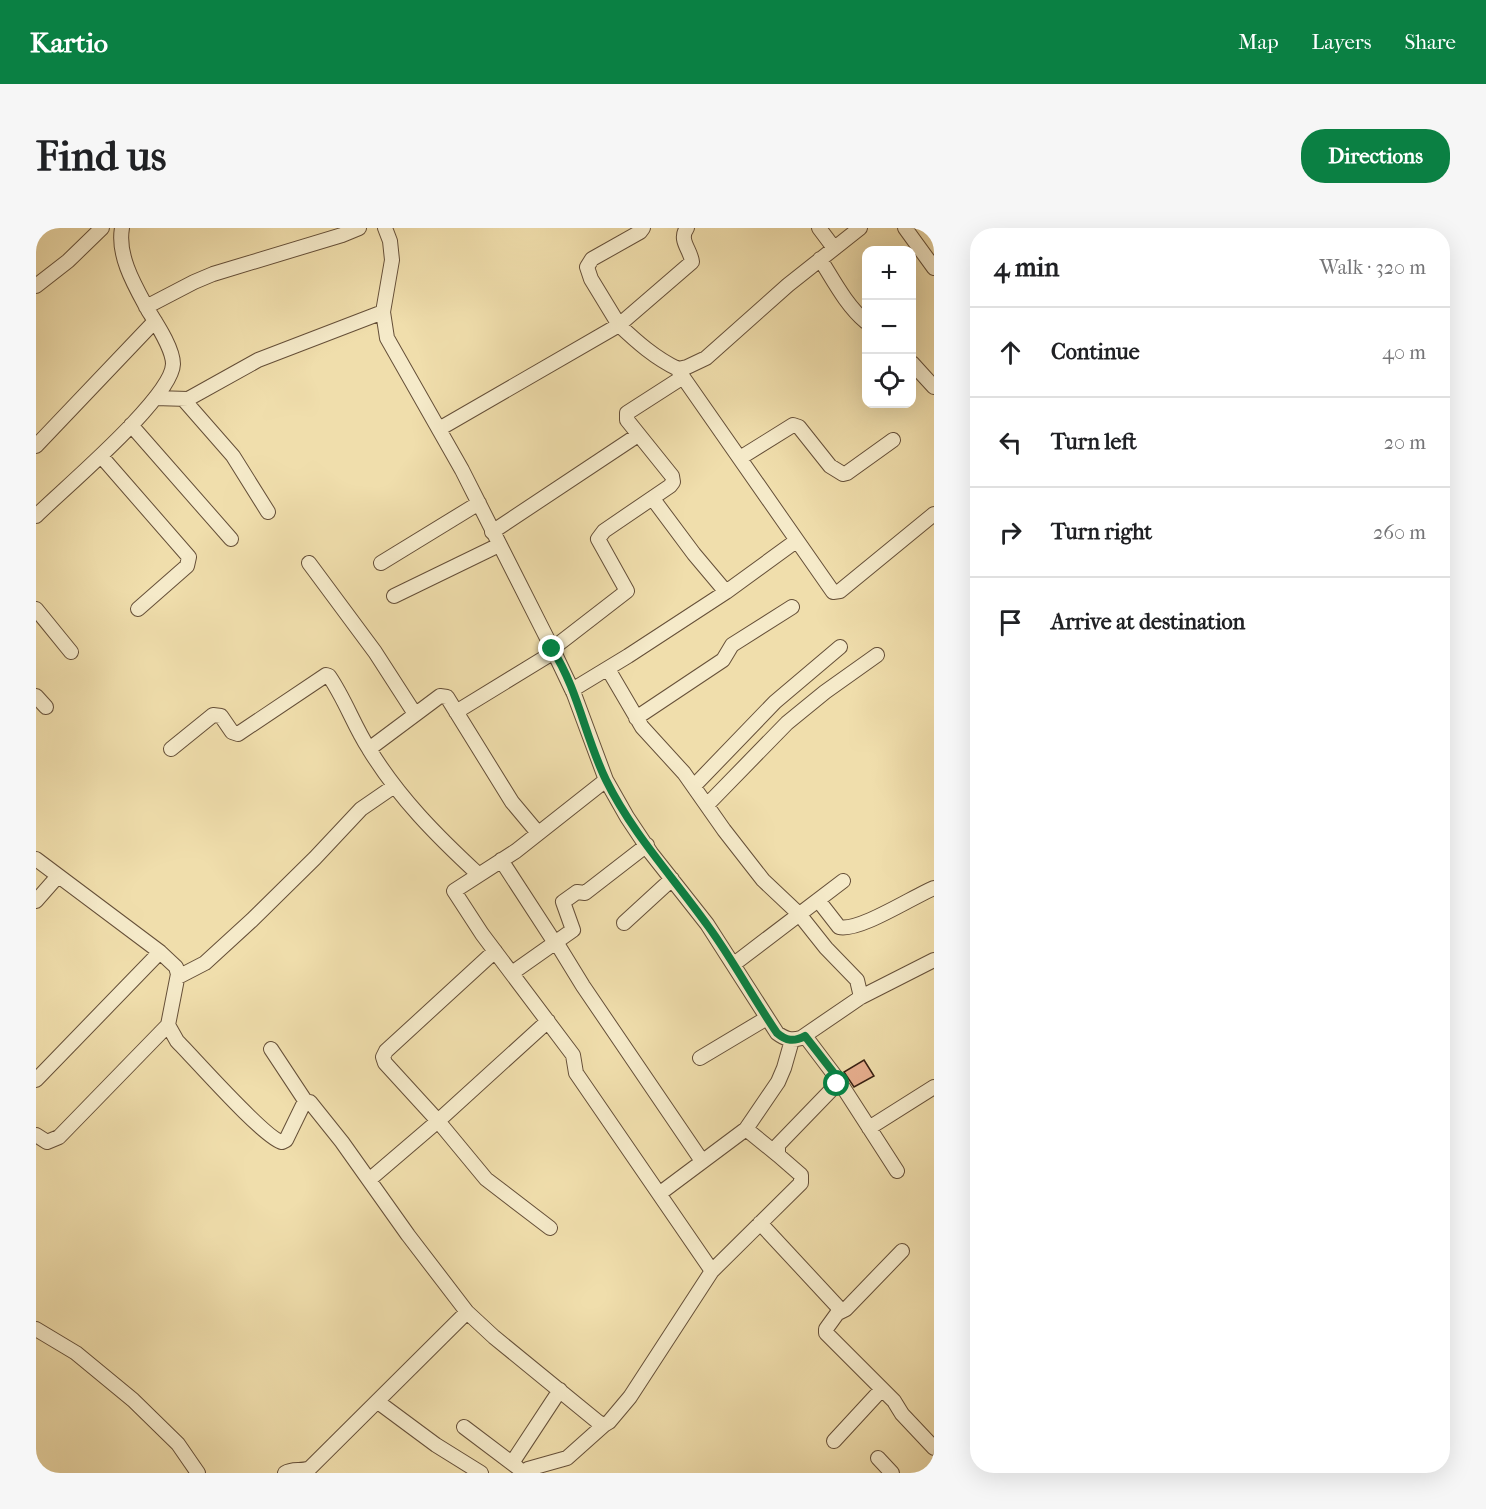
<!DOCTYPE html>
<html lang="en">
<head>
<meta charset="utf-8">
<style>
	:root { --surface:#fff; --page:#f6f6f6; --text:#202124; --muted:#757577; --line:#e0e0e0; --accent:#0b8043 }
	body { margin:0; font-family:"IM FELL French Canon",serif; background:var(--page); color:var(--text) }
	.controls { position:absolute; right:18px; top:18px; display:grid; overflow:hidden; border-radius:12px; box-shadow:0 6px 24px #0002 }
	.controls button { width:54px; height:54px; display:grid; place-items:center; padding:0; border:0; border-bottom:2px solid var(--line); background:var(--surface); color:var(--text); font:30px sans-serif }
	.stop { position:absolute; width:18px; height:18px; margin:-14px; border:4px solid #0b8043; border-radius:50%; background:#fff }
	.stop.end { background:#0b8043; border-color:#fff; box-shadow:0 2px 6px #0008 }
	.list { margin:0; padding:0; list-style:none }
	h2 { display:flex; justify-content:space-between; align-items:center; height:78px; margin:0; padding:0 24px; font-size:26px }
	h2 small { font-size:20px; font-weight:400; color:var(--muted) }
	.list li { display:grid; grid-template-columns:39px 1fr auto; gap:18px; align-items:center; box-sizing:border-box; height:90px; padding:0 24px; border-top:2px solid var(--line) }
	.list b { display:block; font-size:22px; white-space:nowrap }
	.list em { font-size:20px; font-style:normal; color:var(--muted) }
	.icon { flex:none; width:33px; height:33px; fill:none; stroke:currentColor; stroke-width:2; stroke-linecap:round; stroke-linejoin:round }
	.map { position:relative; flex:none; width:898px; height:1245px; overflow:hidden; border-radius:24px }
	header { display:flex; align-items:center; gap:36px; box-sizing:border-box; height:84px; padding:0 30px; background:var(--accent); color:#fff }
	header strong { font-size:28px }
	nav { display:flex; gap:33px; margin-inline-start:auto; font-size:21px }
	.intro { display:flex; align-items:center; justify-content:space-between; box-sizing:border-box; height:144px; padding:0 36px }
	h1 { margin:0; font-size:42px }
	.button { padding:15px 27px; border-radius:24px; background:var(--accent); color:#fff; font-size:21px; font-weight:700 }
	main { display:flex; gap:36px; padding:0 36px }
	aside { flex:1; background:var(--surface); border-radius:24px; box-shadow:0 6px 24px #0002 }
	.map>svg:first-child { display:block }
</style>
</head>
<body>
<header>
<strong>Kartio</strong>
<nav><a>Map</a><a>Layers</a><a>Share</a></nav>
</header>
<div class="intro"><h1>Find us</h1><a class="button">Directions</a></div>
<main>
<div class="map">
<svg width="898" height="1245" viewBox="0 0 898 1245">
	<rect width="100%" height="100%" fill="#f0deac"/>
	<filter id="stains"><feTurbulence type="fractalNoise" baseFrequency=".00333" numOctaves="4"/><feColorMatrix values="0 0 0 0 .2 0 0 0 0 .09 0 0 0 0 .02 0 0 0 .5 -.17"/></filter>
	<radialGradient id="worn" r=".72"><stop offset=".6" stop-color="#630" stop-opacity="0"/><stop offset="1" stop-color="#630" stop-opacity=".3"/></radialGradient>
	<path fill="#e8af8f" stroke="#371f11" stroke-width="1.5" d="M828,832L838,848L818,859L808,844Z"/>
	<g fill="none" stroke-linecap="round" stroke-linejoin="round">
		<g stroke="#654f38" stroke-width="16">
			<path id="minor" d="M349,0L354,13L356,32L347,84L351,110L426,242L518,424L538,466L570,552L591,589L615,625L671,696L741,805C749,811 755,813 765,810L825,769L898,732
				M607,0L604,4L556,31L551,39L555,51L583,97L656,34C655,22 642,12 651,0
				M783,0L798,20
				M869,0L898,40
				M784,31C798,53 810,77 830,94
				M0,58L32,33L66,0
				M110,79L158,54L177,46L306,7L323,0
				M876,135L898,159
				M642,142L797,364L804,363L898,286
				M119,170L152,171L222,132L347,84
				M148,172L197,228L232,284
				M95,197L195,311
				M403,201L583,97C601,114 619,130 642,141L651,139L670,130L752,57L824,0
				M0,218L119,93
				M65,228L153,329L151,338L102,381
				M704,230L757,197L763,199L794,238L807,246L811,245L857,212
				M617,271L658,326L690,364
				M0,288C27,261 136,170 137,136C137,120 120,95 112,82C99,58 81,28 86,0
				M456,304L602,207
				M273,335L339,424L379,486
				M345,335L443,275
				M358,368L463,317
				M0,381L35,424
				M516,421L591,363L562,311L568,303L634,258L637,254L636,248L591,192V185L647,149
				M572,441L606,499L648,545L688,602L727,652L763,686L790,720L821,752L825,769
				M536,462L592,428L690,364L760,313
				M0,468L10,479
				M420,484L518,424
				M600,490L687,432L696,417L756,379
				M135,521L177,487L185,488L196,504L202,506L290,447L293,448C309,471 318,498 333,521C363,570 401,608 442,646
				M333,521L404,468L411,469L476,574L502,605
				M570,552L480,623L418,663L446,706L537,827L540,845L676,1043
				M658,558L739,474L804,419
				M671,577L751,495L789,464L841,427
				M0,631L124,724L140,739L142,746L132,797L141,813C158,830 229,911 246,914L250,912L268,875L274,874L306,914L372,1007L431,1084L458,1109L562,1194L568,1197L573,1194L594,1169L676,1043L765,955V947L742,927V917L801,856L803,853L769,808
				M465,632L519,715
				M782,672L803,699C823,704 878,668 898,660
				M0,673L22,648
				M588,695L636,651
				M520,714L547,758L666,933
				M459,723L350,823L347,829L349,835L402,893L450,951L514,1000
				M698,736L807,653
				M476,745L537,702L527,674L541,664L549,665L611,617
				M142,749L169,735L216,692L279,630L325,581L357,559
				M235,821L270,874
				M664,830L731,790
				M0,852L124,724
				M803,853L861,943
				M833,900L898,859
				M710,901L742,927
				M0,907L11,914L23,909L132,797
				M333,952L402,893L512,793
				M623,966L710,901L742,854L748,840L756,812
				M724,995L802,1079L803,1083L790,1101V1105L858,1173L866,1186L898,1220
				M802,1085L810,1081L866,1023
				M0,1101L40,1125L97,1172L142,1216L162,1245
				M342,1174L400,1217L445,1245
				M428,1199L481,1239
				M798,1213L846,1161
				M842,1230L856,1245
				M476,1235L524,1162
				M249,1245C257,1240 266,1244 274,1240L431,1084
				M485,1245L492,1241L531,1230L568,1197"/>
		</g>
		<use href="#minor" stroke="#f5eac9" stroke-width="14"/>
	</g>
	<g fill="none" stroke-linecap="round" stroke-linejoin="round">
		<path stroke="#0b8043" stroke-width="8" d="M516,421C542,461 549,509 570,552C596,605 637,649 672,698C697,732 717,770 741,805C750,813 758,814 769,808L801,849V856"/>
	</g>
	<rect width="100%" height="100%" filter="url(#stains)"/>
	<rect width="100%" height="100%" fill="url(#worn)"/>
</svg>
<div class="controls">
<button>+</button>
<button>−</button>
<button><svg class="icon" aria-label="locate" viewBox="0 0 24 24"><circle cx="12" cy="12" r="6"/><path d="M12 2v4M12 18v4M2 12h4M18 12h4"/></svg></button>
</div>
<div class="stop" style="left:801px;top:856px"></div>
<div class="stop end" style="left:516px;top:421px"></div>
</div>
<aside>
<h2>4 min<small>Walk · 320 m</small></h2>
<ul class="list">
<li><svg class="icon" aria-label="ahead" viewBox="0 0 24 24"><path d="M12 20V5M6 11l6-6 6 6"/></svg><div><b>Continue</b></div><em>40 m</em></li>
<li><svg class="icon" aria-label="left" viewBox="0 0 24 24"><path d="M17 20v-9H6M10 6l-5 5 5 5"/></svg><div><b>Turn left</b></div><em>20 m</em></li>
<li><svg class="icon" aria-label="right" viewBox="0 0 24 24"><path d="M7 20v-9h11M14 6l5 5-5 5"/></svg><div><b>Turn right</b></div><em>260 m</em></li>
<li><svg class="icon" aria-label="arrive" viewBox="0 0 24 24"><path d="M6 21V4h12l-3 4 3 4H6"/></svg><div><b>Arrive at destination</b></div></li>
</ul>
</aside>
</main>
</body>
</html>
